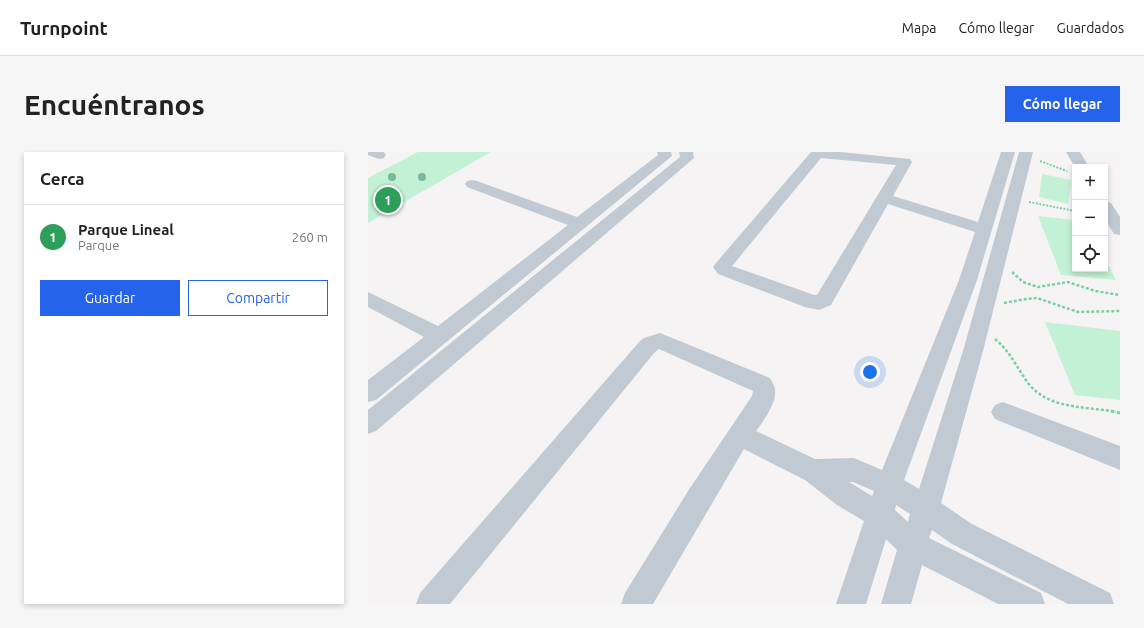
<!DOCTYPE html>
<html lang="es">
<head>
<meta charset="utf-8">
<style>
	:root { --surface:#fff; --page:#f6f6f6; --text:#222; --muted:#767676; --line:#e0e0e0; --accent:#2563eb }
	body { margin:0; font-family:Ubuntu,sans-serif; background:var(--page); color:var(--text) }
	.controls { position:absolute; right:12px; top:12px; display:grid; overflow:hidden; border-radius:0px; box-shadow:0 2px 6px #0003 }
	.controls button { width:36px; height:36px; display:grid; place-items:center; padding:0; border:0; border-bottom:1px solid var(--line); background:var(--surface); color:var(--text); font:20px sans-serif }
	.you { position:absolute; left:502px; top:220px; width:14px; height:14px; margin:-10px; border:3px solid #fff; border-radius:50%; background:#1a73e8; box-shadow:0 0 0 6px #1a73e833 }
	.badge { display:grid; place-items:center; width:26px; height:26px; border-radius:50%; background:var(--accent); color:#fff; font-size:13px; font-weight:700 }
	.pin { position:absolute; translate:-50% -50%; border:2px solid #fff; box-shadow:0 1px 4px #0006 }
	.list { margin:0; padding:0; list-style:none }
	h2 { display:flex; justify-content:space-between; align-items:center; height:52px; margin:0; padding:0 16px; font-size:17px }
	h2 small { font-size:13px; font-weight:400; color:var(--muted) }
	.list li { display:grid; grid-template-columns:26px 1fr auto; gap:12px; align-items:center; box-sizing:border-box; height:64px; padding:0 16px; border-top:1px solid var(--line) }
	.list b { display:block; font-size:15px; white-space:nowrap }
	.list p { margin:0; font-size:13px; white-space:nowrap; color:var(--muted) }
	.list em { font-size:13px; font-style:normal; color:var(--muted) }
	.actions { display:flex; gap:8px; padding:12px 16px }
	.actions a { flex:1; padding:9px 0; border:1px solid var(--accent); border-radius:0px; text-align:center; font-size:14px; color:var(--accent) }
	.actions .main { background:var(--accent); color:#fff }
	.icon { flex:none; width:22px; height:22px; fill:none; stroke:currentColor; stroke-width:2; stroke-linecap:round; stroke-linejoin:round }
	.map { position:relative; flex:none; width:752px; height:452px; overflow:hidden; border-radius:0px }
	header { display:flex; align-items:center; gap:24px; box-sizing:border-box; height:56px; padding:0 20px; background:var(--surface); border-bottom:1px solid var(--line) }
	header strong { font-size:19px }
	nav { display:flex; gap:22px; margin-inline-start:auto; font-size:14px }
	.intro { display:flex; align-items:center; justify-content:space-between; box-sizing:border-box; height:96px; padding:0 24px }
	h1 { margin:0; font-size:28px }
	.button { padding:10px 18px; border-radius:0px; background:var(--accent); color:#fff; font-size:14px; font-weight:700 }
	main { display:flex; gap:24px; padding:0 24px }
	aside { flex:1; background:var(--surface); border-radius:0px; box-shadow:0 2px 6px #0003 }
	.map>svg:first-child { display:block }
</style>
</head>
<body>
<header>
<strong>Turnpoint</strong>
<nav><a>Mapa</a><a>Cómo llegar</a><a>Guardados</a></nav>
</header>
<div class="intro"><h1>Encuéntranos</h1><a class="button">Cómo llegar</a></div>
<main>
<aside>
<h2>Cerca<small></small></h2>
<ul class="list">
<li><span class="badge" style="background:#2e9e5b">1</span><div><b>Parque Lineal</b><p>Parque</p></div><em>260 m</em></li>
</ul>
<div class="actions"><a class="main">Guardar</a><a>Compartir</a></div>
</aside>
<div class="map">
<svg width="752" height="452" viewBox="0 0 752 452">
	<rect width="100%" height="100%" fill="#f5f3f3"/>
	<path fill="#c3f1d5" d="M50,0H123L0,71V26Z
		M674,22L703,28L700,52L671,45Z
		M670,64L707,68V117H737V107L748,128L693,123Z
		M677,170L752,179V248L707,243Z"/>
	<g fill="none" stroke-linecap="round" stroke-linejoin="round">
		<path stroke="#7ad0a6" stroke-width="2" stroke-dasharray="2 1.5" stroke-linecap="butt" d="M672,9L699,19
			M661,50L707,59"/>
		<path stroke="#7ad0a6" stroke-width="2.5" stroke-dasharray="3 2" stroke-linecap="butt" d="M644,120L655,130L670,135L700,130L727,139L752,143
			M636,151L658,147L669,146L710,160L752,159
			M627,187C642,199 649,216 660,231C681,258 718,254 748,260"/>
		<path stroke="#7ad0a6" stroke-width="3" stroke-dasharray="3.5 2.5" stroke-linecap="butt" d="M743,259L752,261"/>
		<path fill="#c1cad2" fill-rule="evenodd" d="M0,0H16L18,3L16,6L11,7L0,3Z
			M289,0H303L304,4L8,248L0,250V228L56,185L0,155V140L70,174L200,73L99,35L97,32L99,29L104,28L109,29L209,65L290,3Z
			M311,0H325L326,6L8,279L0,282V258L312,5Z
			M443,0H472L542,7L544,10L525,44L610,70L633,0H647L609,128L536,328L551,337L595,199L651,0H665L615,199L573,351L604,372L742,441L746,452H700L584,392L564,378L561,386L673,441L677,452H630L554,413L543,452H513L529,398L518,387L498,452H468L496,369L469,353L437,328L376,297L285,452H253L257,441L322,336L384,244L385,239L291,197L286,201L82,452H48L52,441L272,189L276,186L292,181L402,226C404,230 407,234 407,238C409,250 395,270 388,279L447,307L486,306L514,318L591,128L607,80L520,52L463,153L451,158L437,155L350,122L345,115L348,111ZM453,6L528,13L449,143H446L364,114ZM481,330H485L506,339L504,344ZM528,353L542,362L540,370L527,358Z
			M698,0H712L721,15H707Z
			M737,49L743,51L752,65V83L746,82L737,67Z
			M635,250L752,294V318L627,267L623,260L627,253Z"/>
	</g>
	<g fill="#7bb799">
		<circle cx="24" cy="25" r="4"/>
		<circle cx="54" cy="25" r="4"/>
	</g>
</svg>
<div class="controls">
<button>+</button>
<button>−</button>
<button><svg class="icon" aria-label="locate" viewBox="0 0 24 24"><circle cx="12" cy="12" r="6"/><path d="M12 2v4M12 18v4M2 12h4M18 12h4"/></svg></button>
</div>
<div class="you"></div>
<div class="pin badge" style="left:20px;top:48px;background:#2e9e5b">1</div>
</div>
</main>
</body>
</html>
